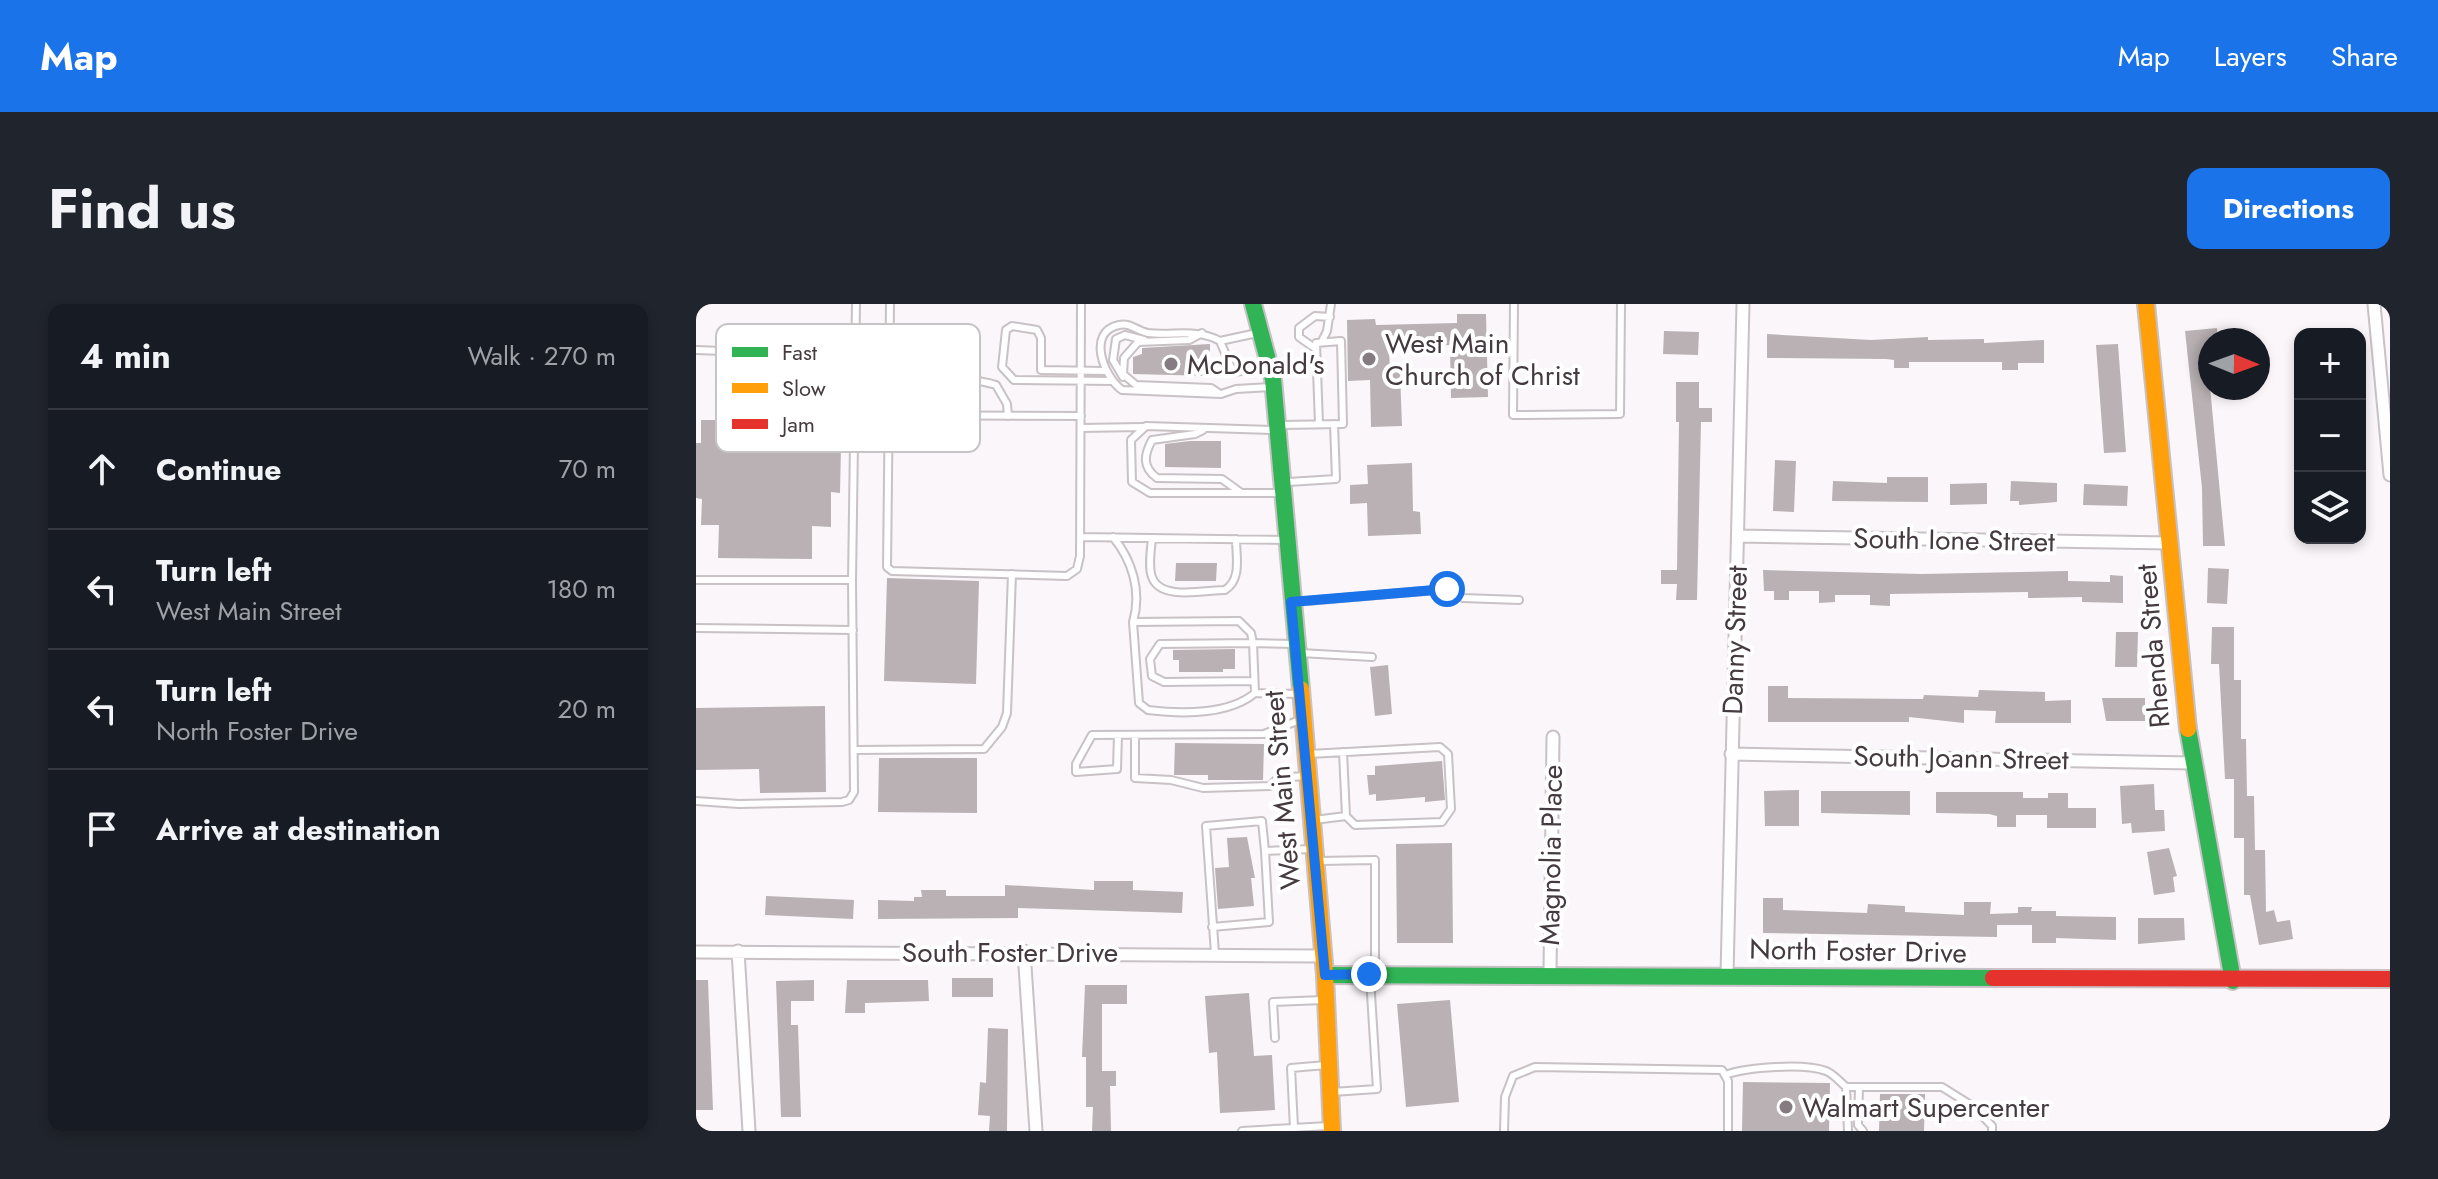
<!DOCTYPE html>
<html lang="en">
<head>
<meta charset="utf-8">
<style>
	:root { --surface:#171b24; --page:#20242c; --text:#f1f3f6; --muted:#9ea1a6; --line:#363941; --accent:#1a73e8 }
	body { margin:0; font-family:Jost,sans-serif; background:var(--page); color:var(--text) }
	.controls { position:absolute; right:24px; top:24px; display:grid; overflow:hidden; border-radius:16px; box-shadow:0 4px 12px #0003 }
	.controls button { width:72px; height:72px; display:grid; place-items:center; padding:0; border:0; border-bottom:2px solid var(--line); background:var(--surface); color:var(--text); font:40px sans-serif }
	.compass { position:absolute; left:1502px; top:24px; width:72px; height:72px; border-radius:50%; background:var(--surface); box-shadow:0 4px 12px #0003; rotate:91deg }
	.stop { position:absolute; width:24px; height:24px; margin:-18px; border:6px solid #1a73e8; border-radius:50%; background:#fff }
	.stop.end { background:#1a73e8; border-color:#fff; box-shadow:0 2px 8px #0008 }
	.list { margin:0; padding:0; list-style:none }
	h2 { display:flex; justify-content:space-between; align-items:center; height:104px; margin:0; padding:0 32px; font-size:34px }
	h2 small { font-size:26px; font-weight:400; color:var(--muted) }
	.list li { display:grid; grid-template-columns:52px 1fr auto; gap:24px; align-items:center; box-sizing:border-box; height:120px; padding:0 32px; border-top:2px solid var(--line) }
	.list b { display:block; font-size:30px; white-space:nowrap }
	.list p { margin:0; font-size:26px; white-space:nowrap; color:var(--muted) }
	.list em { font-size:26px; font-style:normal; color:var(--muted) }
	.icon { flex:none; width:44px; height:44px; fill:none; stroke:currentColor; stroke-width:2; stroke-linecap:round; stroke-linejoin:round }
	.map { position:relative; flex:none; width:1694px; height:827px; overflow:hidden; border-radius:16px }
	header { display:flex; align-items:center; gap:48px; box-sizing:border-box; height:112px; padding:0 40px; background:var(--accent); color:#fff }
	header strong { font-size:38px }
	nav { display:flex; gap:44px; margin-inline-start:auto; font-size:28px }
	.intro { display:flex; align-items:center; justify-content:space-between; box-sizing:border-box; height:192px; padding:0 48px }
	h1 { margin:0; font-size:56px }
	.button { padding:20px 36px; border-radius:16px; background:var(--accent); color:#fff; font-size:28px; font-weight:700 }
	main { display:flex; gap:48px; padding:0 48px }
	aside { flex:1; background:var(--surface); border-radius:16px; box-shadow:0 4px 12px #0003 }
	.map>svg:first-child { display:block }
</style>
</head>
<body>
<header>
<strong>Map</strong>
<nav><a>Map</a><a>Layers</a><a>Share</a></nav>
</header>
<div class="intro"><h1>Find us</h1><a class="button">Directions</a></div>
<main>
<aside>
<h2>4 min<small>Walk · 270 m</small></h2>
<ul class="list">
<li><svg class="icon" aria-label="ahead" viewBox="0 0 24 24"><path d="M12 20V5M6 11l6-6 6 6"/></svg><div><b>Continue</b></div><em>70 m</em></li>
<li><svg class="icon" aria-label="left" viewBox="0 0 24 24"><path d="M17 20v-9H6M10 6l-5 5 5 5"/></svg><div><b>Turn left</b><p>West Main Street</p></div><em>180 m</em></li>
<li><svg class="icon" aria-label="left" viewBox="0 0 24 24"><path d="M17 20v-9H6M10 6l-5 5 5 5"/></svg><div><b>Turn left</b><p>North Foster Drive</p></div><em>20 m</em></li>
<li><svg class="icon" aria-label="arrive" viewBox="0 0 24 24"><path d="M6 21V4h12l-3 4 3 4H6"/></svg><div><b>Arrive at destination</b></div></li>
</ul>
</aside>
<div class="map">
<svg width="1694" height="827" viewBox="0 0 1694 827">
	<rect width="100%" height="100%" fill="#fbf6f9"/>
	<path fill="#b9b1b3" d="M761,10H790L792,93L755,94L754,41L693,43L694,68H704L706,122L675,123L674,76L652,77L651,16L679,15L680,21L761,19Z
		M1521,24L1522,36H1514L1511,51L1529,242H1507L1506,184L1489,27Z
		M968,27L1003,28L1002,51L967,50Z
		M1071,30L1175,36L1232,33V36L1288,35V39L1348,36V59H1322V66H1306V58H1213V64H1198V56L1190,55L1071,54Z
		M514,40V72L437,70V53L446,50V44Z
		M1422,40L1430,148L1408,149L1400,41Z
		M24,71H118L117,106H132L131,141L145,142L144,189L135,188V223L116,222V255L22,254L23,221H5L6,195L0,194V139H5V116H23Z
		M980,78H1003V104H1016V118H1005L1001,296H980L981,280H965V266H981L983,118H980Z
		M494,137H525V164L469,163V140Z
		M1079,156L1100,157L1098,208L1077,207Z
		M716,159L717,207L724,208L725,230L672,232L671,199L654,200V181L672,180L671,161Z
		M1191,173H1232V198L1136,197L1137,177L1191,179Z
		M1315,177L1361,179V198L1323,201V197H1314Z
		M1291,179V200L1254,201V180Z
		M1388,180L1432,182L1431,202L1387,201Z
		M480,259H521L520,277H479Z
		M1512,264L1533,265L1531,300L1511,299Z
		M1067,266L1226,270L1372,267V277L1414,278V271L1427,272V299L1386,298V293L1332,294V288L1194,290V302L1174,301V291H1139V298L1123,299V287H1093V296H1078V287H1068Z
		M191,274L283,277L280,380L188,377Z
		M1516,323H1538V376H1545V435H1550L1551,492H1558L1559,546H1569L1570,608L1578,606L1581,618L1594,616L1597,635L1563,641L1554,591H1548V534H1538V475H1529L1523,360H1515Z
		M1420,328H1442L1441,363H1419Z
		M539,345V365H527V368H483V356H477V346Z
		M692,361L696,410L679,412L674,363Z
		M1072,382H1092V394L1227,395L1228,391L1282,393L1283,386L1349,388V397L1375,396V419H1299L1300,407L1268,406V419L1213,413V418H1072Z
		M1406,394H1449V417H1410Z
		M129,402L130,488L64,489L63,465L0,466V404Z
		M479,439L568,440L567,476H512V471H478Z
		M183,454H281V509L182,508Z
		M746,457L749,496L729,498V493L680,497V490L673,491L671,471H679V462Z
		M1458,480L1459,506H1468L1469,527L1436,529L1435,519L1426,520L1424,482Z
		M1103,486V522H1069L1068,487Z
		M1125,487H1214V511L1125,509Z
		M1240,488H1327V494H1352V489H1372V504H1400V524H1351V511H1320V523H1301V512L1293,510L1240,509Z
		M551,533L559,574H555L558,602L522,605L519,564L533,563L531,534Z
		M756,539L757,639H701L700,540Z
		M1473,544L1481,572L1477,573L1479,588L1458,591L1451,548Z
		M398,577H437V586L487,588L486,609L322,604V614L182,615V596L218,597V593H226L225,586H250V592H309V581L398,586Z
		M70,592L158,596L157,615L69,611Z
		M1067,594H1087V606L1171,609L1172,600L1209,602V608L1268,611V598H1295L1294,610L1322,609V603H1336L1335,607H1360V612L1420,613V636L1360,634V639H1336V621H1301V633L1067,629Z
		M1442,614H1488L1489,636L1442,640Z
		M256,674H297V693H256Z
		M0,676H12L17,806H0Z
		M118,676V697H95V721H102L105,813H85L80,677Z
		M151,676H232L233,697L169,699V709H149Z
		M389,681H431V700H406V767H420V782H414L415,827H396L397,803H390V753H386Z
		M553,689L558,752L576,751L579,806L524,809L521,748L513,749L509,692Z
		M754,696L763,798L710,803L701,700Z
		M292,724L312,725L311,827H293L294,812L282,811L284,778L290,779Z
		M1047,778L1134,779L1133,827H1046Z
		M1184,790H1229L1228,827H1183Z"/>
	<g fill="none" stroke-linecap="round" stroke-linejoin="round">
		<g stroke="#c8c1c5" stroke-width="10">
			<path id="lane" d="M194,0L191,263L196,267L371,272L381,265L384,252L385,0
				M818,0L817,111L924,110L925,0
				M506,29L493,36L442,38L428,54L427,70L440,81L515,84L524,90
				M524,37L561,29
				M626,37L631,27L635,0
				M620,45L603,33V24L619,12L634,13
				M0,46L159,52
				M570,64L537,68L524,37C501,24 477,32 452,29C441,27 434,18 423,21C390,28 408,73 426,86L525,90L540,85L575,83
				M410,67L345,66V34L341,26L316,22L310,26L306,63L318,76L416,77
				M193,71C228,80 266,70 300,81L311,100L312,112
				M427,73L417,56L420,35L429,31L448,36
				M159,111L385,112
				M585,121L647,120L645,37L620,39L623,120
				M385,124L446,123
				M507,126L499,130L456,136C448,151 446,163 461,174L526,175L544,188
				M578,126L450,122L435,136L436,178L454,189H587
				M592,178L640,175L638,120
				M385,233L590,236
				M417,233C436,256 446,287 437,318
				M456,234C455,245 452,263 456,273C464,297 509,286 529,286C546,275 540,253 540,235
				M0,276H156
				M599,298L751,285L767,294L823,296
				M0,324L157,326
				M599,340L557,339L555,329L543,317L437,318L443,399L452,406C485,410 533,411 559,389L603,390
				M604,349L676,353
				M558,377L468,378L456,372L454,355L464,340L557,339L559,389
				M422,431L421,465L380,468V460L396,431L568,430L606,415
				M439,431V474L475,476L507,484L574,482L582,474L608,472
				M159,446L288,445L306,423L311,409L316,270
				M647,448L650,512
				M613,450L744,443L752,450L755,505L746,518L659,521L650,512L618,516
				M0,497L43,500L146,498L153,496L158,488L156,276L160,0
				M623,557L679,556V669
				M516,623L573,618L569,547
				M519,650L510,522L566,517L569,547L615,545
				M579,734L577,698L627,696
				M1029,771C1051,763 1108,759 1130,767C1138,770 1144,778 1150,783H1246L1278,803L1296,822V827
				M1150,783L1152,827
				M1163,783L1162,821L1167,827
				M636,788L681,785L674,674
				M598,824L595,764L630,761
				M546,827L632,822
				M808,827L809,793L817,772L839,763L1026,766L1032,777V827"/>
		</g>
		<g stroke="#c8c1c5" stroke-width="15">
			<path id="street" d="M1678,0L1694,171
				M1042,232L1474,239
				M1035,450L1495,459
				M42,647L53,827
				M328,647L340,827
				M0,648L628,652
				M854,669L857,433
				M1031,671L1047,0"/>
		</g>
		<g stroke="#c8c1c5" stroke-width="20">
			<path id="fast" d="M557,0L577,75L605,385
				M1492,425L1537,677
				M629,671L1297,674"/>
		</g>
		<g stroke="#c8c1c5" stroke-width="20">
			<path id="slow" d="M1450,0L1492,425
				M605,385L629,671L636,827"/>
		</g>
		<g stroke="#c8c1c5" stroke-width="20">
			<path id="jam" d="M1297,674L1694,675"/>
		</g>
		<use href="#lane" stroke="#fefefe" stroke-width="6"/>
		<use href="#street" stroke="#fefefe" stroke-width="11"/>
		<use href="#fast" stroke="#30b455" stroke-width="16"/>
		<use href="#slow" stroke="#ff9f0a" stroke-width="16"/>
		<use href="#jam" stroke="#e5322d" stroke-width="16"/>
	</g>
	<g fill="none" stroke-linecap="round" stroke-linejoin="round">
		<path stroke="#1a73e8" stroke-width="10" d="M673,670L629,671L595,298L751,285"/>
	</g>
	<g fill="#847c80" stroke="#fff" stroke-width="3">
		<circle cx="673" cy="55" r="8"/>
		<circle cx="475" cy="60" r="8"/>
		<circle cx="1090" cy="803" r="8"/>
	</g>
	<g text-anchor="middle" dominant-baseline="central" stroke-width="8" stroke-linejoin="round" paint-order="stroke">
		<g font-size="28" fill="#443a3f" stroke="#fff" text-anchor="start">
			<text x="689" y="39">West Main<tspan x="689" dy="32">Church of Christ</tspan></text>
			<text x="491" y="60">McDonald's</text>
			<text x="1106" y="803">Walmart Supercenter</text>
		</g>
		<g font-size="28" fill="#443a3f" stroke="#fff">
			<text transform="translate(1258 236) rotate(1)">South Ione Street</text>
			<text transform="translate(1039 336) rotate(-88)">Danny Street</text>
			<text transform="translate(1457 342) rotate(-95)">Rhenda Street</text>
			<text transform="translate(1265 454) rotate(1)">South Joann Street</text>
			<text transform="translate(586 486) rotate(-95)">West Main Street</text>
			<text transform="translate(855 551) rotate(-89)">Magnolia Place</text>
			<text transform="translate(1162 647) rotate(1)">North Foster Drive</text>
			<text x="314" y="648">South Foster Drive</text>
		</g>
	</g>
	<rect x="20" y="20" width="264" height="128" rx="12" fill="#fff" stroke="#c7c4c5" stroke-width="2"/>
	<rect x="36" y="43" width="36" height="10" fill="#30b455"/>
	<rect x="36" y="79" width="36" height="10" fill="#ff9f0a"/>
	<rect x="36" y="115" width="36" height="10" fill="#e5322d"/>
	<g font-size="22" fill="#443a3f">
		<text x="86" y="56">Fast</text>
		<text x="86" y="92">Slow</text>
		<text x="86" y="128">Jam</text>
	</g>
</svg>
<div class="controls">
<button>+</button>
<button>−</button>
<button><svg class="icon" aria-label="layers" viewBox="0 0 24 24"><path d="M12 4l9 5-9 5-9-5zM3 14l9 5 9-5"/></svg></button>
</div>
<svg class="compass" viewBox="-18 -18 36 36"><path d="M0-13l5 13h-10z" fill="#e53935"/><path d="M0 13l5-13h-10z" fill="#9ea1a6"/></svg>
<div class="stop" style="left:751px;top:285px"></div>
<div class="stop end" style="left:673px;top:670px"></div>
</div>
</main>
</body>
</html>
